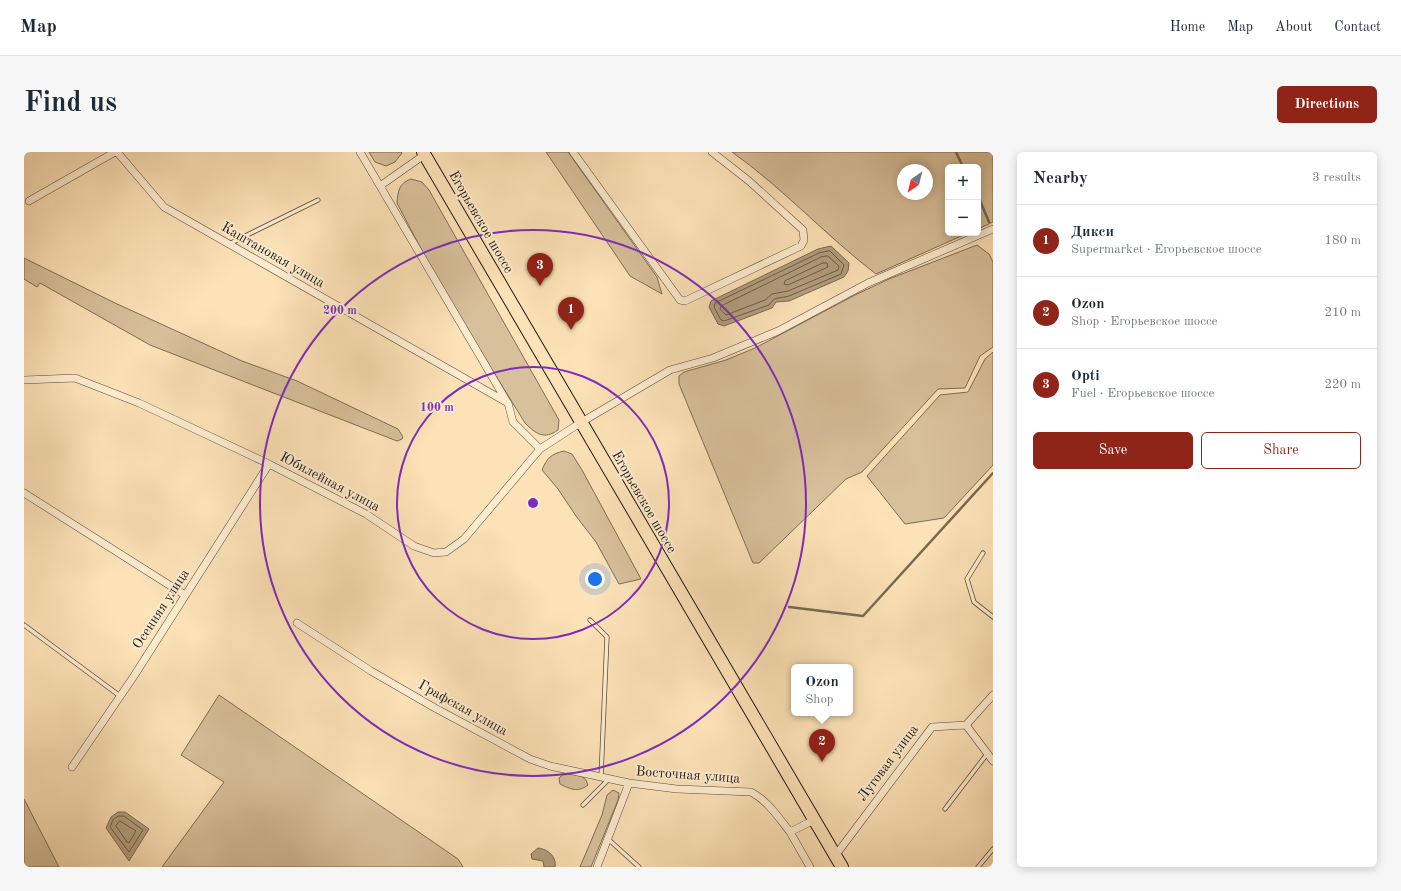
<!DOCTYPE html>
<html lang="en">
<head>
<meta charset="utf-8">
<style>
	:root { --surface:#fff; --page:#f6f6f7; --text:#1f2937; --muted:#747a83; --line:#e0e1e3; --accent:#8f2418 }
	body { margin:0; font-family:"Old Standard TT",serif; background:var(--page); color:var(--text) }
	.controls { position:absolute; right:12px; top:12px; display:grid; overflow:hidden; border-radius:6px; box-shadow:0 2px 10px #0003 }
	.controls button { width:36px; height:36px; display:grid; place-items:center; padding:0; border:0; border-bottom:1px solid var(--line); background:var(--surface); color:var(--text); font:20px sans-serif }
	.compass { position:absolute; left:873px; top:12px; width:36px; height:36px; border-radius:50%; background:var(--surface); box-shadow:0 2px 10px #0003; rotate:215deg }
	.you { position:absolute; left:571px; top:427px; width:14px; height:14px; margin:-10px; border:3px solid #fff; border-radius:50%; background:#1a73e8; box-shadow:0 0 0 6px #1a73e833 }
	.badge { display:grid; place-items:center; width:26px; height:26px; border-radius:50%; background:var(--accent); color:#fff; font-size:13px; font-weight:700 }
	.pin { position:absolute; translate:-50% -33px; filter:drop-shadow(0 1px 2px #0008) }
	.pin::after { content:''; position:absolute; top:21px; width:14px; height:12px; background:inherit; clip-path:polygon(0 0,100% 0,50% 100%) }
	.popup { position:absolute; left:767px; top:512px; width:62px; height:52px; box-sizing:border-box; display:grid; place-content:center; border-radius:6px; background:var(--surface); filter:drop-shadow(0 1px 3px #0005); font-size:13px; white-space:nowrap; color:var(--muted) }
	.popup b { font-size:15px; color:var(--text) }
	.popup::after { content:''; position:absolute; left:50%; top:100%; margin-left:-8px; border:8px solid transparent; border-top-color:var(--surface) }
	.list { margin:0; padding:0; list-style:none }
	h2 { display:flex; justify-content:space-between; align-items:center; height:52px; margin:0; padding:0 16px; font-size:17px }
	h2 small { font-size:13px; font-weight:400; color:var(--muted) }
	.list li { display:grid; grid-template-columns:26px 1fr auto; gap:12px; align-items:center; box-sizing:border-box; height:72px; padding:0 16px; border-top:1px solid var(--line) }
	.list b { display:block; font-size:15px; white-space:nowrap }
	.list p { margin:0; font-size:13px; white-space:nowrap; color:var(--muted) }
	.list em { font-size:13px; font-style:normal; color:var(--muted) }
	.actions { display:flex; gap:8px; padding:12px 16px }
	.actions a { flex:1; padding:9px 0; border:1px solid var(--accent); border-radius:6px; text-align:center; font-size:14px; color:var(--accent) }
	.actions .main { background:var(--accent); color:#fff }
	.map { position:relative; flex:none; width:969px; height:715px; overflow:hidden; border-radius:6px }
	header { display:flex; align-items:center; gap:24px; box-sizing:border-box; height:56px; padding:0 20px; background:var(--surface); border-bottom:1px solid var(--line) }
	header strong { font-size:19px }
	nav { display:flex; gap:22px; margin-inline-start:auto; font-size:14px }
	.intro { display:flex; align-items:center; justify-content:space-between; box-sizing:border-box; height:96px; padding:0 24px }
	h1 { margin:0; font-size:28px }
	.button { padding:10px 18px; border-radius:6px; background:var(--accent); color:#fff; font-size:14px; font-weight:700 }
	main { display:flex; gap:24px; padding:0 24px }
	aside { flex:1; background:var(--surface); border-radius:6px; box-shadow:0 2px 10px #0003 }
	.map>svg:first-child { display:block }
</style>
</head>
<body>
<header>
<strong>Map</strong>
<nav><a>Home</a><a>Map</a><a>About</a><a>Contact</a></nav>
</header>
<div class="intro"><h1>Find us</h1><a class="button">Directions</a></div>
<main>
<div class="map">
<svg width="969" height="715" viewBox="0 0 969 715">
	<rect width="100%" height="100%" fill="#fde2b7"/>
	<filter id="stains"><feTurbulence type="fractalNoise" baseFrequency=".005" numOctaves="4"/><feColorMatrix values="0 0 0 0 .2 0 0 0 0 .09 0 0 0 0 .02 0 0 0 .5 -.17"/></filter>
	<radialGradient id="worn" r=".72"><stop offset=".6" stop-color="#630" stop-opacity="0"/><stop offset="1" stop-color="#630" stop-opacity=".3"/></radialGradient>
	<path fill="#d8c09b" stroke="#7e6d56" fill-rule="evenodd" d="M345,0H377L378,1L371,10L362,14L351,10Z
		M522,0H544L633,125L638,142L606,124Z
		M708,0H969V70L954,77V15H924V81H944L852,122C802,84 759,36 708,0ZM879,18H903V42H879Z
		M387,27L398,30L405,38L535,268L534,278C520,288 512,282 501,271L417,135L373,51C374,39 375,31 387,27Z
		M953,93L965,102L969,110V195L956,204L941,236L914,237L838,320L822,327L735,411H729L655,232V224L660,220L702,208L731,196L831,143L865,127Z
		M0,106L91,151L218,209L273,229L374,277L379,285L378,287L373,289L126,193L16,131L13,135L0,127Z
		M969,200V313L920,366L881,372L843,324L916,243L944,240L961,207Z
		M540,299L548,302L558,318L617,427L595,432L572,390L552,364L534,337L518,318C523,306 527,302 540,299Z
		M195,543L434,707L439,715H138L200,630L157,603Z
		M541,621L557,624L562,628L564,633C554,641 546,637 536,632L535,626Z
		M589,638L595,641L594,648L567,715H556L578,663L583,643Z
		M0,647L35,715H0Z"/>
	<path fill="#b39e7e" stroke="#796952" d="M807,94L825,111L824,119L820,125L765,149L752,150L748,156L700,174L694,172L685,155L687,149L794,97Z
		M94,660H101L125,677L105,709L82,676L87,665Z
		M514,696C524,697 533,705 531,715H520L519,709L508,707L507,702Z"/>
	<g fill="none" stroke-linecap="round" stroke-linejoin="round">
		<path stroke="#6b5c47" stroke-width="1" d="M806,99L820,113L817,122L765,144L750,147L745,153L700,169L697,168L690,155L691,151L795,101Z
			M804,104L815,114L814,118L764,139L748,142L741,148L702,163L696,157L697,154L797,105Z
			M799,111H803L804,115L764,133L760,132L761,129Z
			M95,664H100L119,678L105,700L86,675L89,668Z
			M96,669L112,679L105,691L103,690L92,674Z"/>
		<path stroke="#796952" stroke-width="2.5" d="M932,0L939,15
			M954,44L965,70
			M765,455L839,464L969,321"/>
		<g stroke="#5a4c3a" stroke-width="5">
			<path id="lane" d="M205,92L294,48
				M959,401L943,427L950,450L969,465
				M566,468L583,485L577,625
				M0,473L96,544
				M559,653L585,627
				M921,657L963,602
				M584,687L615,715
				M954,715L969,697"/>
		</g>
		<g stroke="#5a4c3a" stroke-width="8">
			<path id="street" d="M93,0L140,55L484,251L489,270L516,297
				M336,0L483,250
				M549,0L656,148L661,149L777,94L780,88L779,78L725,29L688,0
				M356,34L400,3
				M5,49L91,0
				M0,228L51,226L115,251L245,312L342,362L390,394L410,401L422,400L440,387L516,297L556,271L646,218L689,206L754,179L844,131L969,77
				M0,341L161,443
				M273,471L347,519L411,556L506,607L526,614L605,631L653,637L727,640C744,649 754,665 766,680L790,668
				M942,573L969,609
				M48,615L110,524L245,312
				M766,680L786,715
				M811,704L908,575L942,573L969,543
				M573,715L605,631"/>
		</g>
		<g stroke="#231a10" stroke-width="14">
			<path id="primary" d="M399,0L818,715"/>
		</g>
		<use href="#lane" stroke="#feecd0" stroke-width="3.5"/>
		<use href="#street" stroke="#feecd0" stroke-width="7"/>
		<use href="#primary" stroke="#fde2b7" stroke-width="12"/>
	</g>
	<g fill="none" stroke="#7b2cbf" stroke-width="2">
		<circle cx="509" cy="351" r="136"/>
		<circle cx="509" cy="351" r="273"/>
	</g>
	<g text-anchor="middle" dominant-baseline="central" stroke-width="4" stroke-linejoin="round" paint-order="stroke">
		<g font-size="14" fill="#231a10" stroke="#feecd0">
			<text transform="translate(457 70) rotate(60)">Егорьевское шоссе</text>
			<text transform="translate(249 103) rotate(30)">Каштановая улица</text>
			<text transform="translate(306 330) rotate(28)">Юбилейная улица</text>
			<text transform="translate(620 350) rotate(60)">Егорьевское шоссе</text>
			<text transform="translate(137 457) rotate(-57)">Осенняя улица</text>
			<text transform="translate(439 556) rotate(29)">Графская улица</text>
			<text transform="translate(864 611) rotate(-53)">Луговая улица</text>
			<text transform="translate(664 623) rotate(4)">Восточная улица</text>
		</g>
	</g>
	<circle cx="509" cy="351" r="6" fill="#7b2cbf" stroke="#feecd0" stroke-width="2"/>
	<g font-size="12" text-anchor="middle" font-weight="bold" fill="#7b2cbf" stroke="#feecd0" stroke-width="4" stroke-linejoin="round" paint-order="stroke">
		<text x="316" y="162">200 m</text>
		<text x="413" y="259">100 m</text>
	</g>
	<rect width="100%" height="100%" filter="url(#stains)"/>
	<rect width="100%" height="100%" fill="url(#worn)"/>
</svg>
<div class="controls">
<button>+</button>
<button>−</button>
</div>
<svg class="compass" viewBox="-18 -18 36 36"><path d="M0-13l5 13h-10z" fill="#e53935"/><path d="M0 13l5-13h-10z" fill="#747a83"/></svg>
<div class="you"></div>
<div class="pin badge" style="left:547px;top:178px">1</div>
<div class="pin badge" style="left:798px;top:610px">2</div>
<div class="popup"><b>Ozon</b>Shop</div>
<div class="pin badge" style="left:516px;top:134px">3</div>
</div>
<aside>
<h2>Nearby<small>3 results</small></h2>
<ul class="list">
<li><span class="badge">1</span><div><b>Дикси</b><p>Supermarket · Егорьевское шоссе</p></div><em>180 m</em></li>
<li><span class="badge">2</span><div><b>Ozon</b><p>Shop · Егорьевское шоссе</p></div><em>210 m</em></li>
<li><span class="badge">3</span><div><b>Opti</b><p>Fuel · Егорьевское шоссе</p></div><em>220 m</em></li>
</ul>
<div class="actions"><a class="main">Save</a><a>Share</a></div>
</aside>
</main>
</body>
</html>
